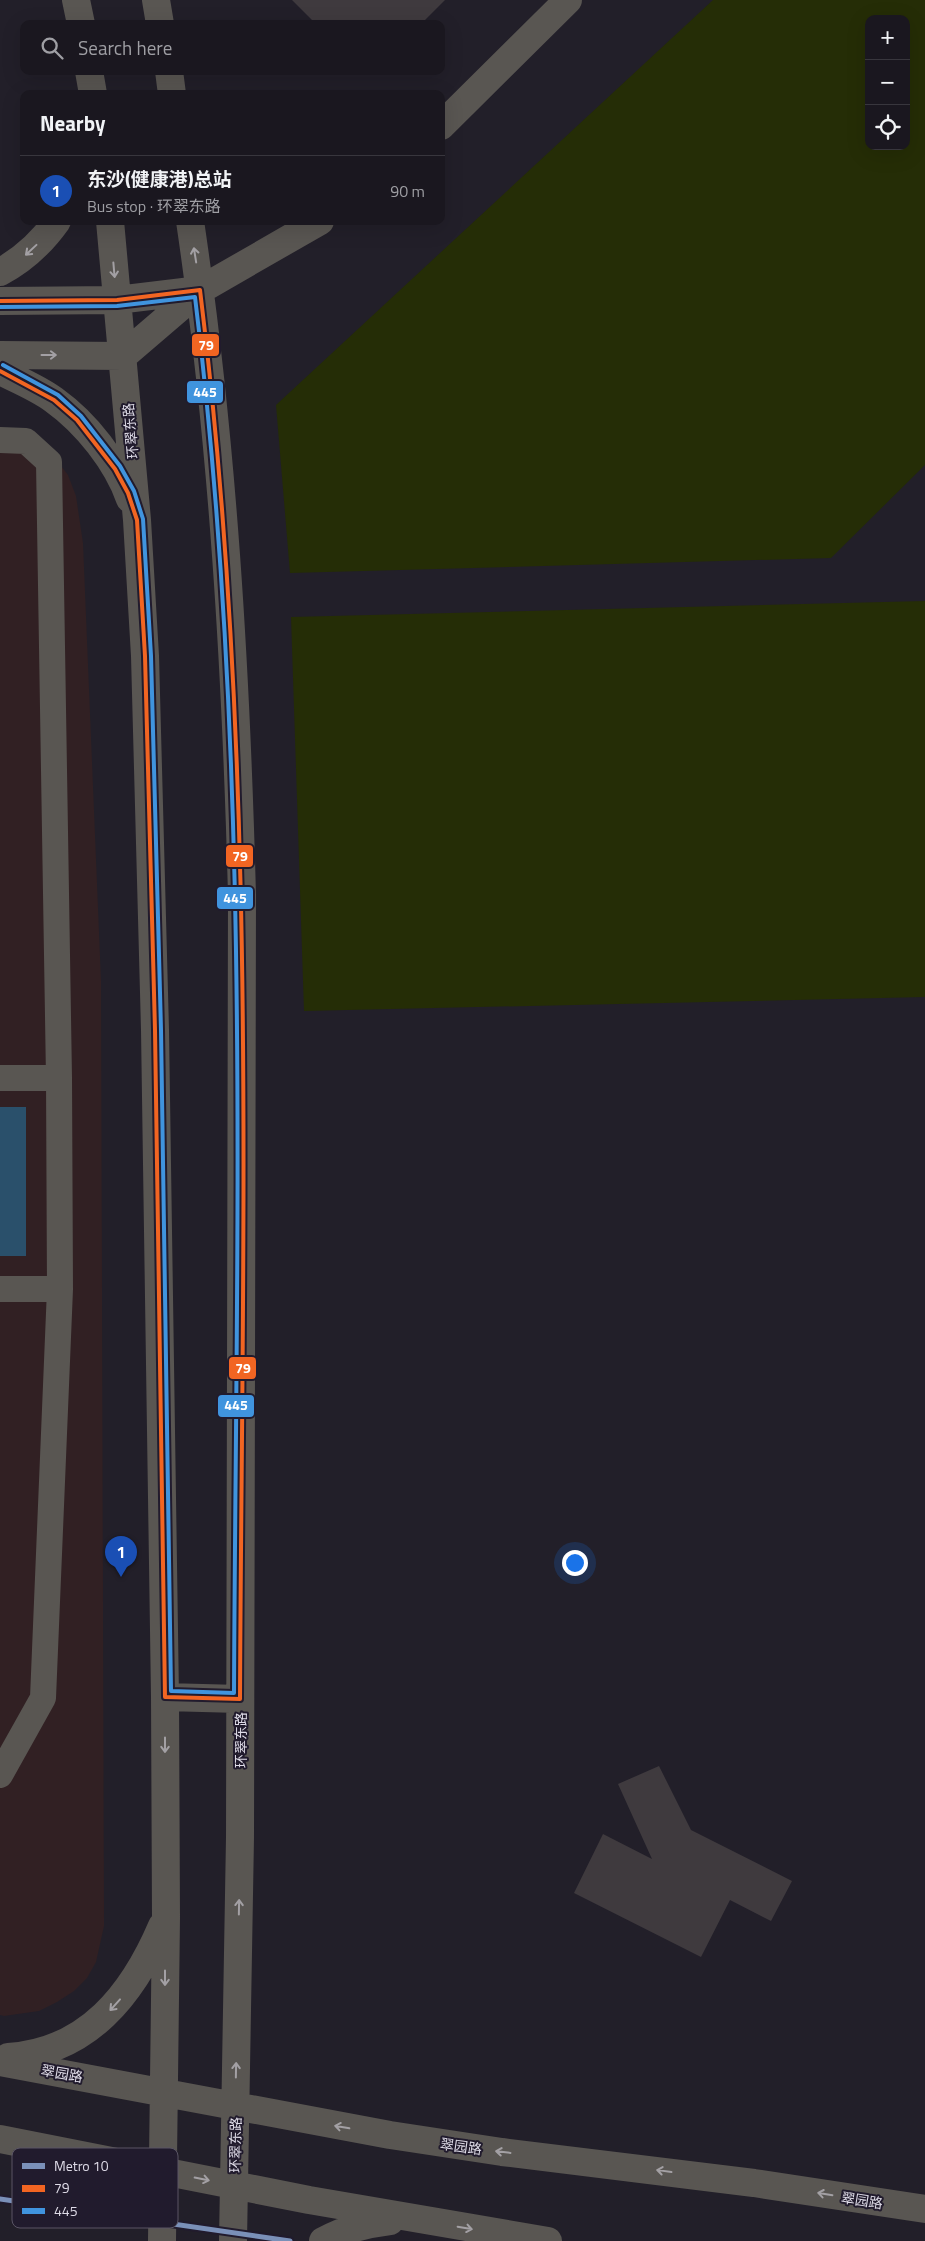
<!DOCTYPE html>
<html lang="en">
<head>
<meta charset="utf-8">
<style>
	:root { --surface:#1a171f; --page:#27242c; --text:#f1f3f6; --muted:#9f9fa4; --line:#38363d; --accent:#b45309 }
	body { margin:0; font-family:"Titillium Web","Noto Sans SC",sans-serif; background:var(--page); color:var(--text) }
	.controls { position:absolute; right:15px; top:15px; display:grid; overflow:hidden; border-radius:10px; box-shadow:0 5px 20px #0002 }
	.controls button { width:45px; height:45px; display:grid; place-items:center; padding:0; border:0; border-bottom:1px solid var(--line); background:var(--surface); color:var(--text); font:25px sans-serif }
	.you { position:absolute; left:574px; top:1562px; width:18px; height:18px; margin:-12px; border:4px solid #fff; border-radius:50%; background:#1a73e8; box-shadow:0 0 0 8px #1a73e833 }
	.badge { display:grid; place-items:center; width:32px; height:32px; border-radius:50%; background:var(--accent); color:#fff; font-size:16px; font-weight:700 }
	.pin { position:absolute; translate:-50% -41px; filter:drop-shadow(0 1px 2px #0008) }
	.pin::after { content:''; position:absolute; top:26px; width:18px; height:15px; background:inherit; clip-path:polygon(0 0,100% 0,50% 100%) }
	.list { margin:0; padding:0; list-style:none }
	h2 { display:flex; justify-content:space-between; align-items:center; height:65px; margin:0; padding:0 20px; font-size:21px }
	h2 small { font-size:16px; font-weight:400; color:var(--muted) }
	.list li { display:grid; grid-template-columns:32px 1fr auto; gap:15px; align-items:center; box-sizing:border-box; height:70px; padding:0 20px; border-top:1px solid var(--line) }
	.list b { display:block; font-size:19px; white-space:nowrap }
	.list p { margin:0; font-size:16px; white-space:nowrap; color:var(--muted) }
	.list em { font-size:16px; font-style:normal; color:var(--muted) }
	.icon { flex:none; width:28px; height:28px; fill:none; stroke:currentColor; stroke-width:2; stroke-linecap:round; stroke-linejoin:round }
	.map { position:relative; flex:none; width:925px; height:2241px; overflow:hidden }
	.search { position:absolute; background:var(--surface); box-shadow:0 5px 20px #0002; left:20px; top:20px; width:425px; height:55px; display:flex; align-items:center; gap:12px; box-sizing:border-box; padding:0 18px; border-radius:10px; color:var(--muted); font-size:19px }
	.panel { position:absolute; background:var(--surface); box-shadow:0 5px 20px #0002; left:20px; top:90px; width:425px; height:135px; border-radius:10px }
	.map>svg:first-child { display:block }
</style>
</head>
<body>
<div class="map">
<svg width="925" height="2241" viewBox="0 0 925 2241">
	<rect width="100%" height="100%" fill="#221f29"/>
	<path fill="#312023" d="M0,428L57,461L68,475L76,496L83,543L101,981L104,1926L96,1962L87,1978L74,1991L57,2002L39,2011L4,2016L0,2015Z"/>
	<path fill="#252d06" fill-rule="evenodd" d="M713,0H925V465L831,558L290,573L276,405ZM869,19H906V146H869Z
		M925,601V997L304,1011L291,617Z"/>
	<path fill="#2a506b" d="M0,1107H26V1256H0Z"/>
	<path fill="#3f3a3e" d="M292,0H445L421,24H316Z
		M659,1766L691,1830L792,1881L771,1921L730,1900L701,1957L574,1893L603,1834L652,1859L618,1784Z"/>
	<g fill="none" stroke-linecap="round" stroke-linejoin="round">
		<path stroke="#595652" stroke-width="26" d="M0,440L26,441L49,462L59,1078L60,1289L43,1698L0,1775
			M0,1078H59
			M0,1289H60"/>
		<path stroke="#595652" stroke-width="28" d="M76,0L81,24
			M156,0L160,24
			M89,71L93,94
			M169,71L172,94
			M441,126L568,0
			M110,221L137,520L145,656L155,1030L165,1697L166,1918L162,2241
			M190,221C223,444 236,669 242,895L240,1837L233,2241
			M0,272C23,260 42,242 57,221
			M0,301L117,300L200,290
			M0,355L123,356L200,290L320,221
			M0,371C18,380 38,388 54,400C86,423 117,462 130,499
			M165,1697L240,1699
			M8,2057C88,2052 133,1994 162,1926
			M0,2062L390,2135L502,2152L754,2183L925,2209
			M0,2139L309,2200L548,2241
			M323,2241C345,2229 365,2224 390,2221"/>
		<g stroke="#211b2d" stroke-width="8">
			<path id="bus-1" d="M0,301L117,300L200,290C258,757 242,1229 240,1699L165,1697L155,1030L145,656L137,520L128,493L115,469L77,420L54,400L0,371"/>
		</g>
		<g stroke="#211b2d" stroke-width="8">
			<path id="bus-2" d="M0,307L117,306L195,297C252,760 236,1228 234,1693L171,1691L161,1030L151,656L143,519L134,491L120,466L81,416L58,395L3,365"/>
		</g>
		<use href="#bus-1" stroke="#f26522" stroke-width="4"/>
		<use href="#bus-2" stroke="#4094de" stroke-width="4"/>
		<g stroke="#211b2d" stroke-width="9">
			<path id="metro-1" d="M0,2199L290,2241"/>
		</g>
		<use href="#metro-1" stroke="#7a90b8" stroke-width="5"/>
	</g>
	<defs><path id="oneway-shaft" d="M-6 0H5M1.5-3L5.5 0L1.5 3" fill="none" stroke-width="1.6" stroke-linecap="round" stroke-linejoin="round" transform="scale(1.25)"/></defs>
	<g stroke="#a3a0a4">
		<use href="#oneway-shaft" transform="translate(31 250) rotate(137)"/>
		<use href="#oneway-shaft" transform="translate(195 255) rotate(-99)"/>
		<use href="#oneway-shaft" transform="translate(114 270) rotate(85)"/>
		<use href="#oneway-shaft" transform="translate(49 355)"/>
		<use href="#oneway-shaft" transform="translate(165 1745) rotate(90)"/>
		<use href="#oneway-shaft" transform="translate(239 1907) rotate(-89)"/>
		<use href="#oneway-shaft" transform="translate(165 1978) rotate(90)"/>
		<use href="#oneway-shaft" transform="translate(115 2005) rotate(132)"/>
		<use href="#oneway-shaft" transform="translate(236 2070) rotate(-89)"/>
		<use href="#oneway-shaft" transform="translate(342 2127) rotate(-170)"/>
		<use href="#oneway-shaft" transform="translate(503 2152) rotate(-173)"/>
		<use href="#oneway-shaft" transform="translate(664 2171) rotate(-172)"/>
		<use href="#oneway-shaft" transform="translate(202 2179) rotate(11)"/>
		<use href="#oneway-shaft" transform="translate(825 2194) rotate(-171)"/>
		<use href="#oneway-shaft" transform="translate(465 2228) rotate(10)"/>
	</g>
	<g text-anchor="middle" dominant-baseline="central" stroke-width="4" stroke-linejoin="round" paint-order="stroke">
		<g font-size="14" fill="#dfdce8" stroke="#211b2d">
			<text transform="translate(130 431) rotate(-95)">环翠东路</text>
			<text transform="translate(240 1740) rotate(-90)">环翠东路</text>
			<text transform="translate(62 2073) rotate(10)">翠园路</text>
			<text transform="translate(235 2145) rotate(-89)">环翠东路</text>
			<text transform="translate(461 2146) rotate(8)">翠园路</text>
			<text transform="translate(862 2200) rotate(9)">翠园路</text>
		</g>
	</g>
	<rect x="12" y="2148" width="166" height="80" rx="8" fill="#211b2d" stroke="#5a5565" stroke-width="1"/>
	<rect x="22" y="2163" width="23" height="6" fill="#7a90b8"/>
	<rect x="22" y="2185" width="23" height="7" fill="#f26522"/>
	<rect x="22" y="2208" width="23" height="6" fill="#4094de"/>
	<g font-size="14" fill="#dfdce8">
		<text x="54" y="2171">Metro 10</text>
		<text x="54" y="2193">79</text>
		<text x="54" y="2216">445</text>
	</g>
	<g stroke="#211b2d" stroke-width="2">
		<rect x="191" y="333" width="29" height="24" rx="5" fill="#f26522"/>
		<rect x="186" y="380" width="38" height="24" rx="5" fill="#4094de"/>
		<rect x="225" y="844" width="29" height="24" rx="5" fill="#f26522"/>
		<rect x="216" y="886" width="38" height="24" rx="5" fill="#4094de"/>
		<rect x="228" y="1356" width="29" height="24" rx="5" fill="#f26522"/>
		<rect x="217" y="1394" width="38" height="24" rx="5" fill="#4094de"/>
	</g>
	<g font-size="14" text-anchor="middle" font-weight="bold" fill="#fff">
		<text x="206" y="350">79</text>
		<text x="205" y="397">445</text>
		<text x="240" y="861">79</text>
		<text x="235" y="903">445</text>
		<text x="243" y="1373">79</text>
		<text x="236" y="1410">445</text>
	</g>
</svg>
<div class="controls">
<button>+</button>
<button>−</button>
<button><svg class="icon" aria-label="locate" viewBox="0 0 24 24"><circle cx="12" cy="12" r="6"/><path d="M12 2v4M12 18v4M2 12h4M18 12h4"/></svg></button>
</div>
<div class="you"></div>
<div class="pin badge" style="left:121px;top:1577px;background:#1a4fb4">1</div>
<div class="search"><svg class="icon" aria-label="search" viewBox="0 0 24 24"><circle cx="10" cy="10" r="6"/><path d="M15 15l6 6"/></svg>Search here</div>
<section class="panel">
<h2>Nearby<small></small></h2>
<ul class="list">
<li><span class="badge" style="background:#1a4fb4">1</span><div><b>东沙(健康港)总站</b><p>Bus stop · 环翠东路</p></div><em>90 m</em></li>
</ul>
</section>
</div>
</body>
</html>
